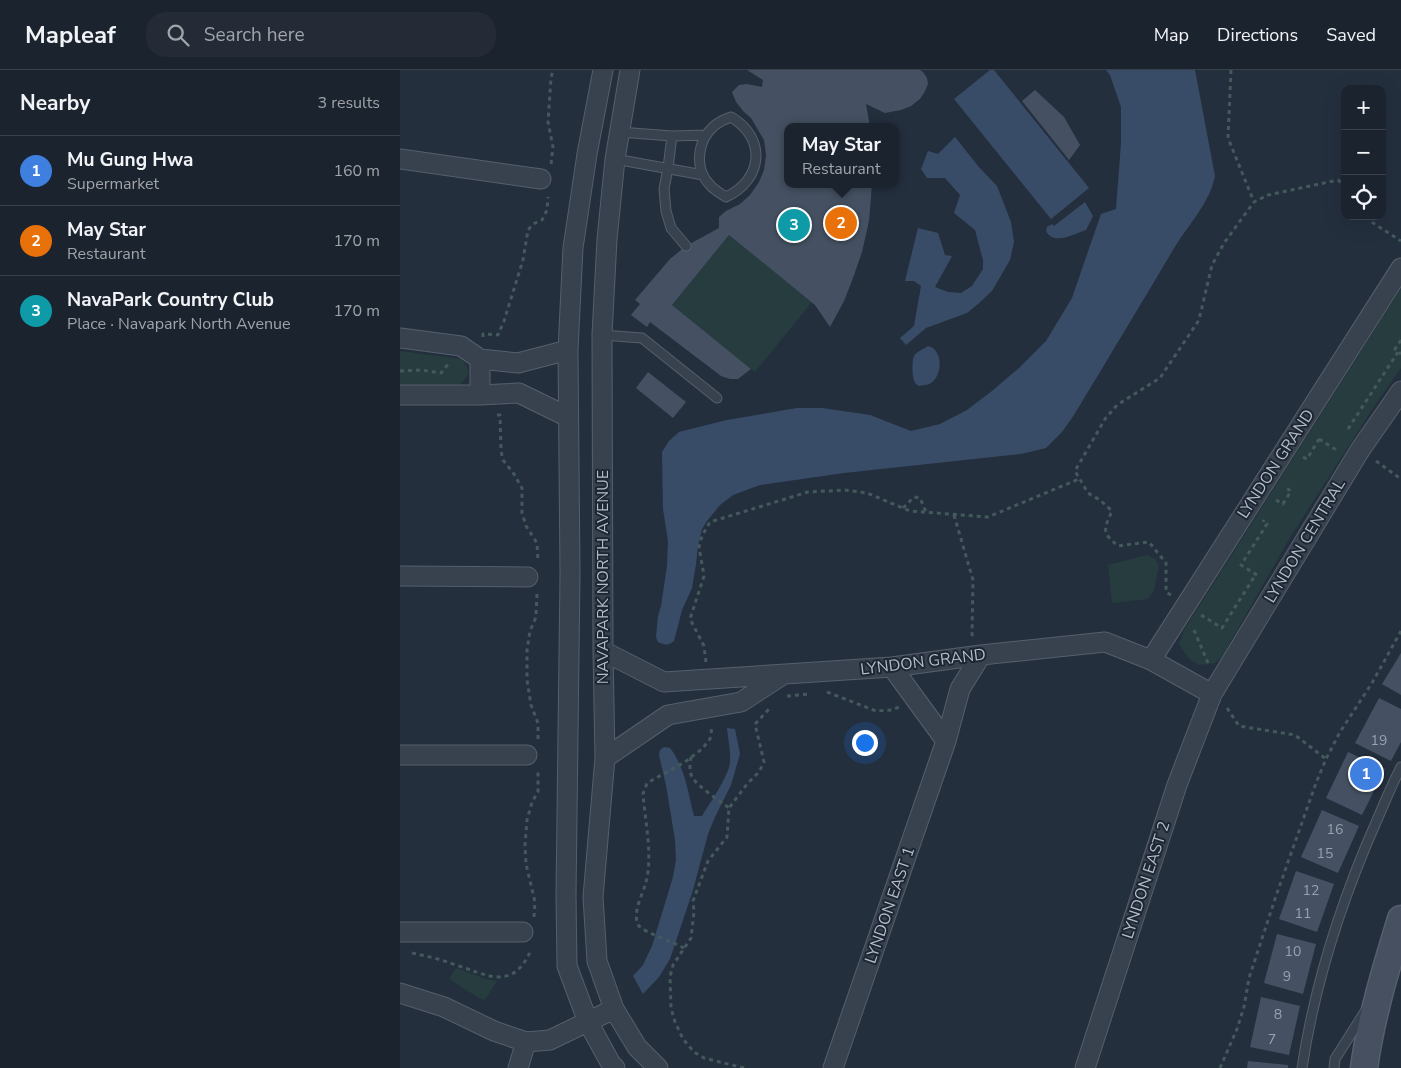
<!DOCTYPE html>
<html lang="en">
<head>
<meta charset="utf-8">
<style>
	:root { --surface:#1b232e; --page:#242b36; --text:#f1f3f6; --muted:#a0a4aa; --line:#39404a; --accent:#8ab4f8 }
	body { margin:0; font-family:"Nunito Sans",sans-serif; background:var(--page); color:var(--text) }
	.controls { position:absolute; right:15px; top:15px; display:grid; overflow:hidden; border-radius:10px; box-shadow:0 5px 20px #0002 }
	.controls button { width:45px; height:45px; display:grid; place-items:center; padding:0; border:0; border-bottom:1px solid var(--line); background:var(--surface); color:var(--text); font:25px sans-serif }
	.you { position:absolute; left:464px; top:672px; width:18px; height:18px; margin:-12px; border:4px solid #fff; border-radius:50%; background:#1a73e8; box-shadow:0 0 0 8px #1a73e833 }
	.badge { display:grid; place-items:center; width:32px; height:32px; border-radius:50%; background:var(--accent); color:#fff; font-size:16px; font-weight:700 }
	.pin { position:absolute; translate:-50% -50%; border:2px solid #fff; box-shadow:0 1px 5px #0006 }
	.popup { position:absolute; left:384px; top:53px; width:115px; height:65px; box-sizing:border-box; display:grid; place-content:center; border-radius:10px; background:var(--surface); filter:drop-shadow(0 1px 4px #0005); font-size:16px; white-space:nowrap; color:var(--muted) }
	.popup b { font-size:19px; color:var(--text) }
	.popup::after { content:''; position:absolute; left:50%; top:100%; margin-left:-10px; border:10px solid transparent; border-top-color:var(--surface) }
	.list { margin:0; padding:0; list-style:none }
	h2 { display:flex; justify-content:space-between; align-items:center; height:65px; margin:0; padding:0 20px; font-size:21px }
	h2 small { font-size:16px; font-weight:400; color:var(--muted) }
	.list li { display:grid; grid-template-columns:32px 1fr auto; gap:15px; align-items:center; box-sizing:border-box; height:70px; padding:0 20px; border-top:1px solid var(--line) }
	.list b { display:block; font-size:19px; white-space:nowrap }
	.list p { margin:0; font-size:16px; white-space:nowrap; color:var(--muted) }
	.list em { font-size:16px; font-style:normal; color:var(--muted) }
	.icon { flex:none; width:28px; height:28px; fill:none; stroke:currentColor; stroke-width:2; stroke-linecap:round; stroke-linejoin:round }
	.map { position:relative; flex:none; width:1001px; height:998px; overflow:hidden }
	header { display:flex; align-items:center; gap:30px; box-sizing:border-box; height:70px; padding:0 25px; background:var(--surface); border-bottom:1px solid var(--line) }
	header strong { font-size:24px }
	nav { display:flex; gap:28px; margin-inline-start:auto; font-size:18px }
	.search { width:350px; height:45px; background:var(--page); display:flex; align-items:center; gap:12px; box-sizing:border-box; padding:0 18px; border-radius:20px; color:var(--muted); font-size:19px }
	main { display:flex }
	aside { flex:1; background:var(--surface) }
	.map>svg:first-child { display:block }
</style>
</head>
<body>
<header>
<strong>Mapleaf</strong>
<div class="search"><svg class="icon" aria-label="search" viewBox="0 0 24 24"><circle cx="10" cy="10" r="6"/><path d="M15 15l6 6"/></svg>Search here</div>
<nav><a>Map</a><a>Directions</a><a>Saved</a></nav>
</header>
<main>
<aside>
<h2>Nearby<small>3 results</small></h2>
<ul class="list">
<li><span class="badge" style="background:#3f7fe0">1</span><div><b>Mu Gung Hwa</b><p>Supermarket</p></div><em>160 m</em></li>
<li><span class="badge" style="background:#e8710a">2</span><div><b>May Star</b><p>Restaurant</p></div><em>170 m</em></li>
<li><span class="badge" style="background:#0f9aa8">3</span><div><b>NavaPark Country Club</b><p>Place · Navapark North Avenue</p></div><em>170 m</em></li>
</ul>
</aside>
<div class="map">
<svg width="1001" height="998" viewBox="0 0 1001 998">
	<rect width="100%" height="100%" fill="#242f3e"/>
	<path fill="#263c3f" d="M329,165L412,232L355,302L272,235Z
		M1001,218V298L975,335L888,471L822,587L815,593L799,595L789,589L779,574L784,560Z
		M0,281L61,289C72,300 70,306 58,316L0,315Z
		M747,485L755,489L759,495L754,520L748,529L712,533L708,495Z
		M56,898L86,909L97,911L85,930L79,928L49,909Z"/>
	<path fill="#394c67" d="M590,0H594L689,118L651,149L554,29Z
		M706,0H795L815,106C810,132 790,153 776,175C742,232 708,289 674,345L662,362L646,378L621,384L444,403L360,415L333,425L320,435L307,451L302,459L298,476L296,494L292,518L282,540L274,571C268,576 265,575 258,572L256,567L258,546L261,536L267,496L268,471L263,439L262,382L269,371L279,362L327,350L397,338H422L470,345L511,361L540,354L567,340L592,321L619,298L646,271L672,228L701,144L716,139L721,73V37L710,5Z
		M555,67L578,96L597,116L611,152L614,172L610,190L592,221L578,234L567,243L526,258L506,275L500,268L514,256L521,216L514,211H505L518,158L538,163L545,185L552,186L535,217L548,222L561,223L572,216L583,199V190L575,160L554,143L560,125L545,108H527L521,99L528,81L538,84Z
		M685,132L693,146L686,160C674,164 654,176 646,161L647,157L652,154L654,156Z
		M528,276C543,279 543,305 531,313C528,315 523,315 519,316C516,314 515,314 514,310C512,306 512,289 514,286C517,281 524,279 528,276Z
		M327,658L335,659L340,684L331,715L315,747L308,764L293,820L270,889L259,907L243,924L233,906L243,895L252,876L273,807L276,790L275,770L266,715L259,685L260,680L264,677L270,678C285,697 288,723 294,746H302C310,733 328,707 330,693C331,682 328,669 327,658Z"/>
	<path fill="#455162" d="M347,0H520L523,2L527,8L528,14L525,21L520,29L511,36L501,40L485,43L466,34L470,57H387V114H472L469,151L462,182L453,208L444,231L430,257L415,235L329,165L272,235L351,299L338,309H330L321,306L250,252L247,257L231,245L240,234L235,230L270,189L286,176L319,158V147L326,141L340,134L350,125L359,112L364,100L366,85L364,70L351,48L344,42L336,32L332,22L339,15L347,14L362,17L363,10Z
		M635,20L664,47L680,75L669,90L622,31Z
		M248,302L286,332L273,348L236,318Z
		M1001,583V625L982,614Z
		M979,628L1001,639V672L991,691L955,673Z
		M948,682L985,699L962,745L926,728Z
		M922,740L959,756L938,803L901,787Z
		M896,801L934,814L917,862L879,849Z
		M877,864L916,874L903,924L864,913Z
		M861,927L900,936L889,985L850,977Z
		M848,991L888,995V998H847Z"/>
	<g fill="none" stroke-linecap="round" stroke-linejoin="round">
		<g stroke="#565f6c" stroke-width="11">
			<path id="lane" d="M331,47C367,68 363,110 326,127C320,123 314,120 310,115C294,99 297,71 314,56C319,52 325,49 331,47Z
				M219,62L272,66L306,65
				M272,66L268,98L264,119L266,141L271,158L286,176
				M215,89L303,105
				M202,265L242,268L317,328
				M902,998C915,912 942,829 977,750C985,732 992,714 1001,697
				M934,998L935,989L966,940"/>
		</g>
		<g stroke="#565f6c" stroke-width="21">
			<path id="street" d="M203,0L187,84L173,178L168,280L170,504L166,826L167,896L188,952L211,994L215,998
				M230,0L215,89L207,169L202,265L203,581L205,688L193,827L197,891L214,939L237,977L258,998
				M0,89L141,109
				M0,268L61,276L80,289L118,293L168,280
				M0,325H80L119,323L168,347
				M80,325V289
				M0,506L128,507
				M203,581L264,612L492,597L581,585L705,572L751,590L812,624
				M751,590L1001,198
				M492,597L546,671
				M0,685H127
				M205,688L268,645L341,632L381,606
				M0,862H123
				M0,923L44,937L94,961L126,972L150,970L214,939
				M118,998L126,972
				M433,998L546,671L560,619L581,585
				M685,998L777,715L812,624L960,380L1001,321"/>
		</g>
		<g stroke="#565f6c" stroke-width="29">
			<path id="secondary" d="M964,998C971,947 986,898 1001,849"/>
		</g>
		<path stroke="#44595c" stroke-width="3" stroke-dasharray="4 4" stroke-linecap="butt" d="M831,0L828,68L854,132
			M151,94L153,77L148,52L151,8L153,0
			M967,146L970,151L1001,171
			M83,267V264L98,265L104,251L123,190L128,160L133,154L142,150L147,140L148,127
			M1001,270L995,279L1001,284
			M0,301L20,300L41,303L49,293
			M97,345H100L101,381L103,390L114,404L122,418V443L126,456L137,473L138,491
			M948,359L998,282
			M919,369L935,379L937,377
			M903,387L907,389L919,369
			M976,391L1001,409
			M876,430L883,434L891,421L885,417
			M503,438L514,427L520,428L526,442
			M554,445L573,510L572,564L573,568
			M857,505L841,495L867,454L863,452L864,450
			M137,524L136,547L130,561L127,580V610L131,635L138,653V670
			M771,525L766,522V493L749,472L718,476C701,462 704,459 712,441L700,430L688,423L675,401L705,349L717,335L760,308L799,250L812,195L824,173L854,132L868,125L938,110L945,116
			M801,545L822,558L856,504
			M794,560L808,593
			M306,592L304,576L290,549L304,506L299,477L302,466L310,452L408,422L445,420L467,423L510,441L588,447L679,409
			M427,622L476,641L492,640L499,637
			M387,626L410,624
			M827,638L839,656L895,665L926,689
			M291,687C290,693 289,701 292,707C297,716 320,731 329,738
			M134,847L135,832L126,794L125,775L127,750L132,732L138,722V699
			M284,878C275,873 244,862 239,856C231,844 243,824 246,812C253,786 245,751 243,724L247,713L285,692L302,679L310,669L312,657
			M12,883C26,886 40,889 53,894C86,904 112,923 131,880
			M344,998L304,988L294,982L283,969L275,952L271,938L270,907L273,895L291,868L294,842L293,831L308,791L327,767L329,738L347,714L359,702L364,692L355,654L370,638
			M820,998L837,959L844,937L849,908L876,826L916,713L926,689L940,662L972,613L1001,561"/>
		<use href="#lane" stroke="#38414e" stroke-width="9"/>
		<use href="#street" stroke="#38414e" stroke-width="19"/>
		<use href="#secondary" stroke="#465061" stroke-width="26"/>
	</g>
	<g text-anchor="middle" dominant-baseline="central" stroke-width="4" stroke-linejoin="round" paint-order="stroke">
		<g font-size="14" fill="#98a1af">
			<text x="979" y="670">19</text>
			<text x="935" y="759">16</text>
			<text x="925" y="783">15</text>
			<text x="911" y="820">12</text>
			<text x="903" y="843">11</text>
			<text x="893" y="881">10</text>
			<text x="887" y="906">9</text>
			<text x="878" y="944">8</text>
			<text x="872" y="969">7</text>
		</g>
		<g font-size="16" fill="#b4bcc9" stroke="#1d2633">
			<text transform="translate(876 394) rotate(-57)">LYNDON GRAND</text>
			<text transform="translate(905 471) rotate(-59)">LYNDON CENTRAL</text>
			<text transform="translate(203 507) rotate(-90)">NAVAPARK NORTH AVENUE</text>
			<text transform="translate(523 592) rotate(-7)">LYNDON GRAND</text>
			<text transform="translate(746 810) rotate(-72)">LYNDON EAST 2</text>
			<text transform="translate(490 835) rotate(-71)">LYNDON EAST 1</text>
		</g>
	</g>
</svg>
<div class="controls">
<button>+</button>
<button>−</button>
<button><svg class="icon" aria-label="locate" viewBox="0 0 24 24"><circle cx="12" cy="12" r="6"/><path d="M12 2v4M12 18v4M2 12h4M18 12h4"/></svg></button>
</div>
<div class="you"></div>
<div class="pin badge" style="left:966px;top:704px;background:#3f7fe0">1</div>
<div class="pin badge" style="left:441px;top:153px;background:#e8710a">2</div>
<div class="popup"><b>May Star</b>Restaurant</div>
<div class="pin badge" style="left:394px;top:155px;background:#0f9aa8">3</div>
</div>
</main>
</body>
</html>
